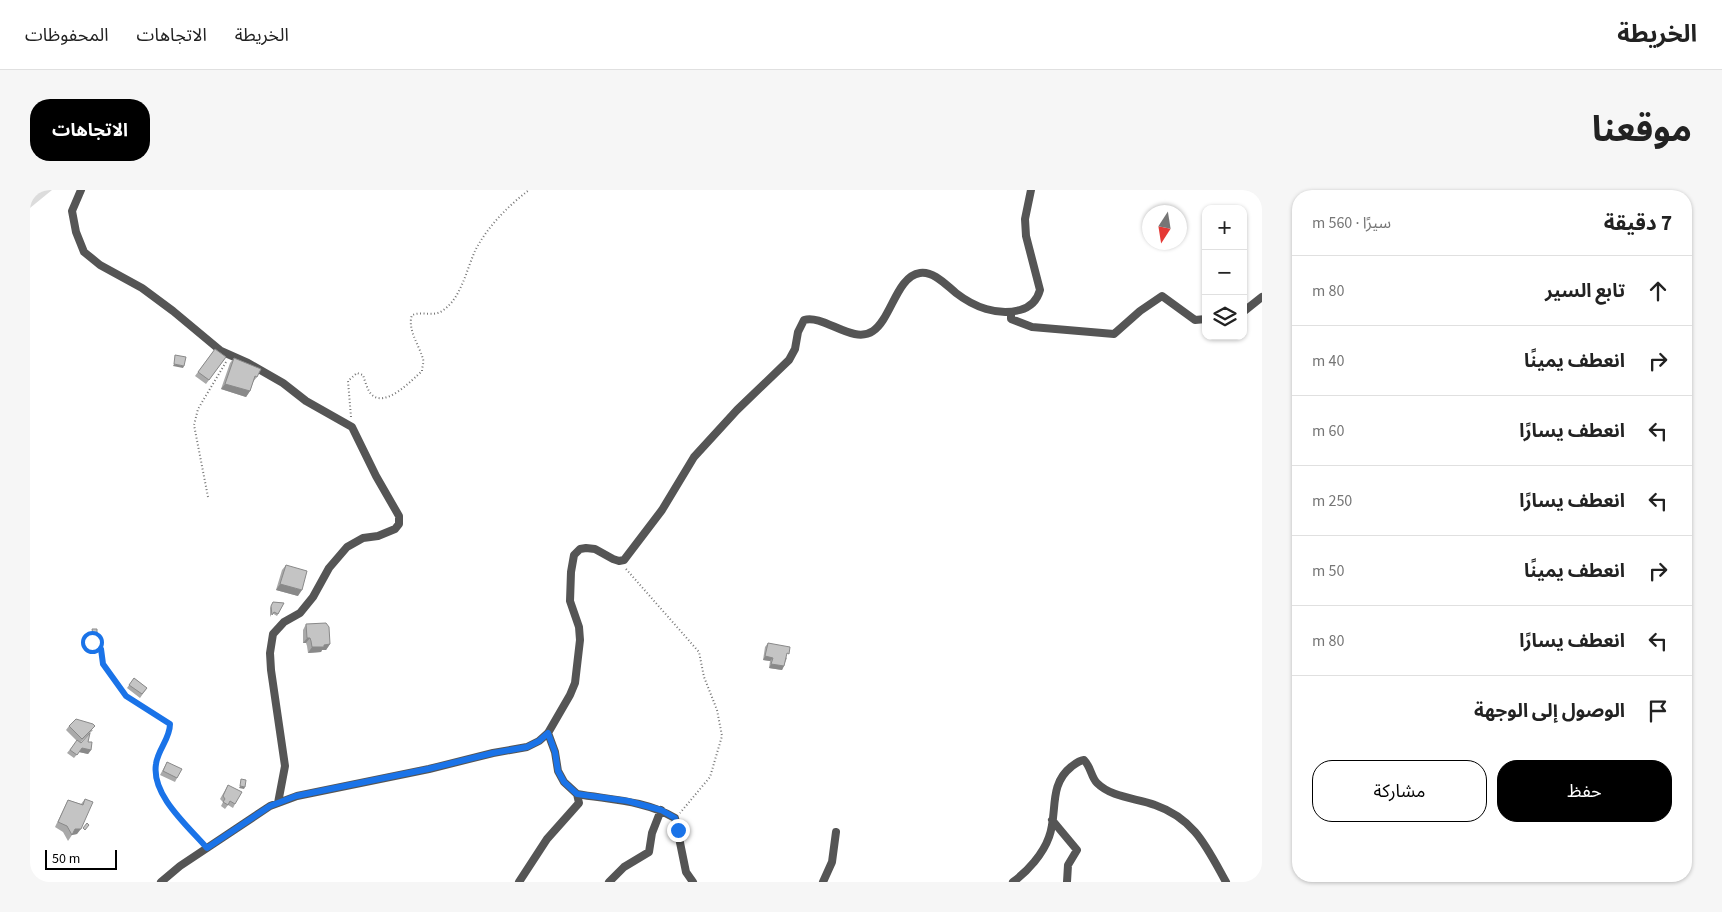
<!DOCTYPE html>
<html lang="ar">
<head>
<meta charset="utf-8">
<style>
	:root { --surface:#fff; --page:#f6f6f6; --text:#222; --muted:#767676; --line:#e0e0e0; --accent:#000 }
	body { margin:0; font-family:"Source Sans 3","Noto Sans Arabic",sans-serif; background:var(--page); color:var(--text); direction:rtl }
	.controls { position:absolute; right:15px; top:15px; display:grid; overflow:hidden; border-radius:10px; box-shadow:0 1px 4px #0004 }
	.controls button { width:45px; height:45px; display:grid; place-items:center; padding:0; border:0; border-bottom:1px solid var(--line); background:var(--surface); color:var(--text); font:25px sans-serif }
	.compass { position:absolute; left:1112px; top:15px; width:45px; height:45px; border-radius:50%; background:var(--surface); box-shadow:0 1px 4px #0004; rotate:192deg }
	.scale { position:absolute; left:15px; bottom:12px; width:72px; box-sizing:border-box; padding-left:5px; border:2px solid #000; border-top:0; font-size:14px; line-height:18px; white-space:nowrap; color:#000; -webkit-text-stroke:4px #fff; paint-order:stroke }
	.stop { position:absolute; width:15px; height:15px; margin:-11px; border:4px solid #1a73e8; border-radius:50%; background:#fff }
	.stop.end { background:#1a73e8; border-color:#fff; box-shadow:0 1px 5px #0008 }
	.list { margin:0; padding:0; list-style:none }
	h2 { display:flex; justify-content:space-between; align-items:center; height:65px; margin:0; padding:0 20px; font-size:21px }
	h2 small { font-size:16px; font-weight:400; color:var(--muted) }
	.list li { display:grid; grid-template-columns:32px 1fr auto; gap:15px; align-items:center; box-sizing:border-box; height:70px; padding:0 20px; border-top:1px solid var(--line) }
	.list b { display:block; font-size:19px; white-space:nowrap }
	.list em { font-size:16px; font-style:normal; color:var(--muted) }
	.actions { display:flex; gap:10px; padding:15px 20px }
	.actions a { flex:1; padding:11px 0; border:1px solid var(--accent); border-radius:20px; text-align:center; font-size:18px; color:var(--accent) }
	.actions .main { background:var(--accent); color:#fff }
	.icon { flex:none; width:28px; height:28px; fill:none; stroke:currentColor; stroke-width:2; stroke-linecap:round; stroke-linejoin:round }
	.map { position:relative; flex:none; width:1232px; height:692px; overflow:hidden; direction:ltr; border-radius:20px }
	header { display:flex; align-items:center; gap:30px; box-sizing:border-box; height:70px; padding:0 25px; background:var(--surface); border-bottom:1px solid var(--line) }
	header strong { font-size:24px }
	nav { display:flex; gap:28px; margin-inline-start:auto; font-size:18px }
	.intro { display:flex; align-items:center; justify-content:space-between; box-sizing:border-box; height:120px; padding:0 30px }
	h1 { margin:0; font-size:35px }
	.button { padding:12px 22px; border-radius:20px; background:var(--accent); color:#fff; font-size:18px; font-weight:700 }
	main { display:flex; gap:30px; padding:0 30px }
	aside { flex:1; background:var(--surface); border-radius:20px; box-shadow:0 1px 4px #0004 }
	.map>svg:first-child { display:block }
</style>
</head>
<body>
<header>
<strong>الخريطة</strong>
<nav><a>الخريطة</a><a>الاتجاهات</a><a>المحفوظات</a></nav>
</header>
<div class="intro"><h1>موقعنا</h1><a class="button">الاتجاهات</a></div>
<main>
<aside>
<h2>7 دقيقة<small>سيرًا · 560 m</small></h2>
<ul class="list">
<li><svg class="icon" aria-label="ahead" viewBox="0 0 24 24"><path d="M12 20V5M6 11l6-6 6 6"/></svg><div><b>تابع السير</b></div><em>80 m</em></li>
<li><svg class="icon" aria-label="right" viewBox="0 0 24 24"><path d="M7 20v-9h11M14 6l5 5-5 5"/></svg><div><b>انعطف يمينًا</b></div><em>40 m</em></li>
<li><svg class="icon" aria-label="left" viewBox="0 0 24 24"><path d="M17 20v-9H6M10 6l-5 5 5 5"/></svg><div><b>انعطف يسارًا</b></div><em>60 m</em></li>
<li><svg class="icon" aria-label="left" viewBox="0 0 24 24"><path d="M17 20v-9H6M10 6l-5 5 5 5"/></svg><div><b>انعطف يسارًا</b></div><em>250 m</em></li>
<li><svg class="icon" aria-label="right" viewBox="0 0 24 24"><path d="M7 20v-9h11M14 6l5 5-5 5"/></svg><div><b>انعطف يمينًا</b></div><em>50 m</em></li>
<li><svg class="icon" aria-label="left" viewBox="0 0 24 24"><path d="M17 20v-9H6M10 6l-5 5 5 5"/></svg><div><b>انعطف يسارًا</b></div><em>80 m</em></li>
<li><svg class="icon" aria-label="arrive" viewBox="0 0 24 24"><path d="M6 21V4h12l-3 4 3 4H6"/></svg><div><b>الوصول إلى الوجهة</b></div></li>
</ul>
<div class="actions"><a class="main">حفظ</a><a>مشاركة</a></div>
</aside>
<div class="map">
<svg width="1232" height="692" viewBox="0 0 1232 692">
	<rect width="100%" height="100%" fill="#fff"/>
	<path fill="#dcdcdc" d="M0,0H22L0,18Z"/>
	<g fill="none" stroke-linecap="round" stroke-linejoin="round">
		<path stroke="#777" stroke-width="2" stroke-dasharray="1 2.5" stroke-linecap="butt" d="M321,227L318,191L327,183L333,185C335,191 337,199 341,204C355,219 382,190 392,181C392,177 394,173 393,169C389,155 377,139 382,125C393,121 403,127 412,121C431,109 436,81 445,61C457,37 478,16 499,0
			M178,307L164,235L168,219L196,172
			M596,379L669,462L674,487L687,520L692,546L680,587L650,623
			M62,452H65L71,459L73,474L96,506L141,534C140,548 131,557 127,570C116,599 155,633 172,653"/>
		<path stroke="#555" stroke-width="8" d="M51,0L42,21L46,42L54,62L70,75L112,98L143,121L191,161L218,173L253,193L276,211L322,237L346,286L369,326V334L365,339L348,346L333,348L317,357L299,378L283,407L270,423L254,432L243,444L240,463L241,480L255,576L248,613
			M981,122V129L1002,137L1084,144L1110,121L1132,106L1165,130L1176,129
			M1213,122L1232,107
			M547,604C581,610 614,610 645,628L656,682L663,692
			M1022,630L1047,660L1038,675L1037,692
			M131,692L150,676L240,616L267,606L399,579L463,563L497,557L509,551L518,543L540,505L545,493L550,450L549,437L540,411L541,382L544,365L550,359L556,358L565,359L583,369L589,371L594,370L632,320L664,267L707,220L759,170L765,159L768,142L774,130C794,124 823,155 843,141C861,129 867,86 890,83C904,81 916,95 926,103C944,117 967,126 990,120C1001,117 1007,111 1010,100L996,46L995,29L1001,0
			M489,692L517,649L549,613L547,604L534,592L528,581L525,562L518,543
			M579,692L594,677L619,662L622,643L631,620
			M793,692L802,672L806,642
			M983,692C998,681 1013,664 1019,647C1028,624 1018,595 1041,577C1045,574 1048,571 1054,570C1061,577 1061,587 1067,593C1082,608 1107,608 1125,615C1165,629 1177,658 1196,692"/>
	</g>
	<path fill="#a9a9a9" d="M185,159L196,167L176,194L165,186Z
		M204,168L227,187L223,192L220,201L216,207L191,199L200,173Z
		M256,375L268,406L246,400L252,380Z
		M243,412L254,413L247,426L242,423L240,427V418Z
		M276,434L300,454L296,460H292L291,462L278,463L277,456L276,453H273V440Z
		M738,453L757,468L752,480L739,478L740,471L733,470L735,457Z
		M104,488L117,498L110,508L97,498Z
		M39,536L63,540L50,553H51L58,552L61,560L58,564L49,562L44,568L37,563L47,551L36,540Z
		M137,572L147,588L145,592L130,585Z
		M198,595L205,614L203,618L198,615L195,619L191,616L193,612L190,609Z
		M55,609L47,644L42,645L38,651L33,642L25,637L35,616L38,610L51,614Z"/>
	<path fill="#898989" d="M144,174L154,176L153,178L143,176Z
		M195,194L220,201L216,207L191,199Z
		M250,394L272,400L268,406L246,400Z
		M277,448H280L276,453H273Z
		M300,454L296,460H292L291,462L278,463L282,457Z
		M735,466L743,468L740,471L733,470Z
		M741,474L754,476L752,480L739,478Z
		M52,558L61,560L58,564L49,562Z
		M210,596L215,597L214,599L209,598Z
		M45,639H51L47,644L41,645Z"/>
	<path fill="#c4c4c4" stroke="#898989" d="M185,159L196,167L179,190L168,182Z
		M145,165L156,167L154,176L144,174Z
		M204,168L231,179L227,187L225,186L220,201L195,194Z
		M256,375L277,381L272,400L250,394Z
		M243,412L254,413L248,424L244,422L242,425L241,416Z
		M296,433L299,437L300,454L294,455V457H282L281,451L280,448H277L276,434Z
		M62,439H67V444L63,445Z
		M738,453L760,457L759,464L757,463L754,476L741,474L743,468L735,466Z
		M104,488L117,498L112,504L99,495Z
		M46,529L63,534L65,536L52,549L39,536Z
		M60,543L58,552H62L61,560L52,558L47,565L40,560L47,550L51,553Z
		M137,572L152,579L147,588L133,581Z
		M211,589L216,590L215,597L210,596Z
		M198,595L212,602L205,614L200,611L198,615L193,612L195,609L193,606Z
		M55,609L63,612L51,639H45L42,645L37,636L28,632L38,610L53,615Z
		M57,633L59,635L55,640L53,638Z"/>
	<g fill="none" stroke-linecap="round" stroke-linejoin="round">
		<path stroke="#1a73e8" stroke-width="6" d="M62,452H64L71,459L73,474L96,506L140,534C140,549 128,559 126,574C121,605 158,636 177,658L240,616L266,606L398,579L463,563L497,557L509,551L518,543L525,562L528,581L534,592L547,604L598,611L631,620L645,628L648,640"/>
	</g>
</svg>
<div class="controls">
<button>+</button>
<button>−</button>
<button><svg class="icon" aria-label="layers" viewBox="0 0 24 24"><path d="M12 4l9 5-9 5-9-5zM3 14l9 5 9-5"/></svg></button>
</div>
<svg class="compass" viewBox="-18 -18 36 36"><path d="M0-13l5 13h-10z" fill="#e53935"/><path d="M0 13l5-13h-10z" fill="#767676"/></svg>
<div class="scale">50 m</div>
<div class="stop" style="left:62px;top:452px"></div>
<div class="stop end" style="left:648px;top:640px"></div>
</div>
</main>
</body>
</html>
